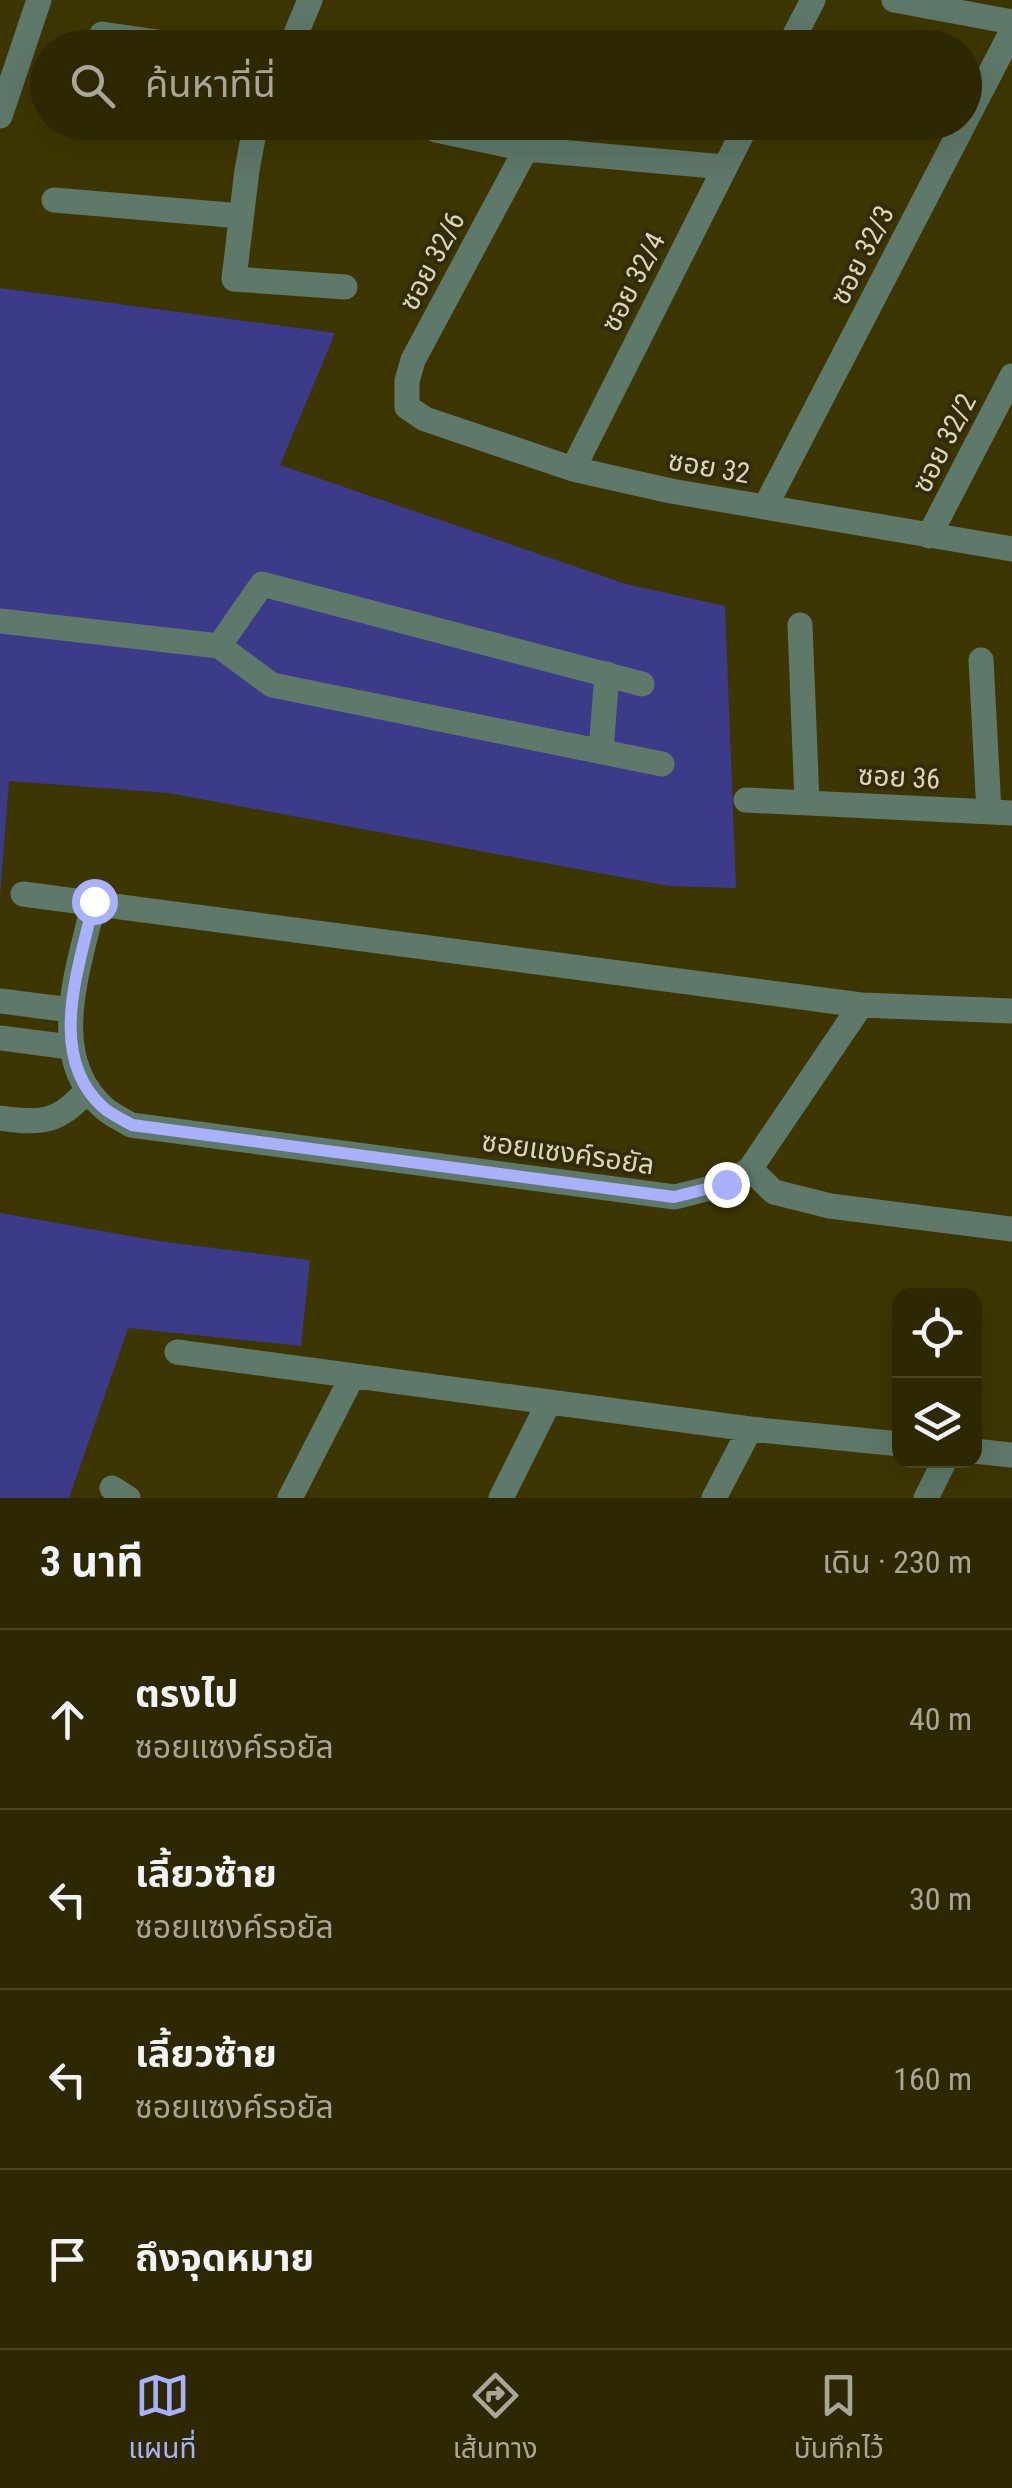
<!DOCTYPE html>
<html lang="th">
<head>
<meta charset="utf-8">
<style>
	:root { --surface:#2e2802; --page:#3a3411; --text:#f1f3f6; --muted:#a7a699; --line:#494424; --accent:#a9b0fc }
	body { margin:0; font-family:"Roboto Condensed","Noto Sans Thai",sans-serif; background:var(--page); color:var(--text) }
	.controls { position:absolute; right:30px; bottom:30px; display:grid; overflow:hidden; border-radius:20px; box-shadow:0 10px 40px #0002 }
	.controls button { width:90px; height:90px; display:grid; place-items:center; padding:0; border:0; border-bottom:2px solid var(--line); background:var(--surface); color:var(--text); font:50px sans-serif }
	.stop { position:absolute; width:30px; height:30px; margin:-22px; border:8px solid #a9b0fc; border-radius:50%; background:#fff }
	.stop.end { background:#a9b0fc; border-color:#fff; box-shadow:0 2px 10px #0008 }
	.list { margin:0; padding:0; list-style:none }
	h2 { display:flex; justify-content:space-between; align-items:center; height:130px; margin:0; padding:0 40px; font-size:42px }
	h2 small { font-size:32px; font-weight:400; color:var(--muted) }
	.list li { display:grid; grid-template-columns:65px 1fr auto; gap:30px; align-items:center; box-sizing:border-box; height:180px; padding:0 40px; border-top:2px solid var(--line) }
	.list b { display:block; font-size:38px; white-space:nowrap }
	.list p { margin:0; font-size:32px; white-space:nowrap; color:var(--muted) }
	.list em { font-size:32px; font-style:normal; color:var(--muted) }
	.icon { flex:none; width:55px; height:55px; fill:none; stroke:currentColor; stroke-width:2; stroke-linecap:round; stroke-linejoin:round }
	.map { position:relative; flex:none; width:1012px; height:1498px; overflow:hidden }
	.search { position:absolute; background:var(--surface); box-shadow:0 10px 40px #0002; left:30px; right:30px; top:30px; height:110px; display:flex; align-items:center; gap:25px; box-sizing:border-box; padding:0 35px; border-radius:55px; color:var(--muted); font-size:38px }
	.sheet { height:850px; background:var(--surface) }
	nav { display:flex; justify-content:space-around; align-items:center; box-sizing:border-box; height:140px; border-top:2px solid var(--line); background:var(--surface); font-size:28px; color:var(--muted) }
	nav a { display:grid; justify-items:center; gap:5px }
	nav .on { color:var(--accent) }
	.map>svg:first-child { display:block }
</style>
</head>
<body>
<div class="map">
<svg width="1012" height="1498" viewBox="0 0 1012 1498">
	<rect width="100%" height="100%" fill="#3e3602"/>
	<path fill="#3c3b8a" d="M0,288L335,333L280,465L626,584L725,606L736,888L669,886L169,793L9,781L0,896Z
		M0,1213L158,1241L310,1260L301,1346L128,1328L69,1498H0Z"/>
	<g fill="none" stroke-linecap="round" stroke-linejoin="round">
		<path stroke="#5e7869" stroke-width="25" d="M894,0L1012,22
			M102,34L199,48
			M290,48L310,0
			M788,48L813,0
			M0,116L39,0
			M256,122L247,170L234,279L345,287
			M436,130L526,149L724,167
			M526,149L413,360L407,381V407L425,419L573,469L671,491L1012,549
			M54,200L241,216
			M573,469L748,122
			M765,507L1012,31
			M929,536L1012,376
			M0,621L219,646L262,584L642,684
			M800,625L807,803
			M219,646L272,685L662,764
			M981,660L989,812
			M601,751L607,674
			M746,800L1012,813
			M23,894L861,1005
			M94,901C80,966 44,1057 105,1109C112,1115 123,1120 131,1125L675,1197L726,1184L750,1169L861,1005L1012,1011
			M0,1001L71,1010
			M0,1038L70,1047
			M0,1118C41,1124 60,1123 88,1089
			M750,1169L774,1192L830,1206L1012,1229
			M177,1352L750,1429L900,1444
			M974,1451L1012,1455
			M112,1488L128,1498
			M290,1498L352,1377
			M501,1498L549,1402
			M714,1498L750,1429
			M926,1498L945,1460"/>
	</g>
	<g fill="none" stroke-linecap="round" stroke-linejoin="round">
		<path stroke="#a9b0fc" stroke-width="12" d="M94,901C80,966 44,1057 105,1109C113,1115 123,1120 132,1125L674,1197L726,1184"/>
	</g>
	<g text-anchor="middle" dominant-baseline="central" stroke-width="8" stroke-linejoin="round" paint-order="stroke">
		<g font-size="28" fill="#dcd7b8" stroke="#322c0a">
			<text transform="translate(862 255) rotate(-63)">ซอย 32/3</text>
			<text transform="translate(432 261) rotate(-62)">ซอย 32/6</text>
			<text transform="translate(633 282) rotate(-63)">ซอย 32/4</text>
			<text transform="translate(944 443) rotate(-63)">ซอย 32/2</text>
			<text transform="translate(709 467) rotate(10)">ซอย 32</text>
			<text transform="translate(899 777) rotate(3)">ซอย 36</text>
			<text transform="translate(568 1153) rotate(8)">ซอยแซงค์รอยัล</text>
		</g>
	</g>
</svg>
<div class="controls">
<button><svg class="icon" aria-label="locate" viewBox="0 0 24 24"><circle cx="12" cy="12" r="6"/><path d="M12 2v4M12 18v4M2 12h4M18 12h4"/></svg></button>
<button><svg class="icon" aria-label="layers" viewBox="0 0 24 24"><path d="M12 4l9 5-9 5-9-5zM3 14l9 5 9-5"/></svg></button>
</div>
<div class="stop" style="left:94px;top:901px"></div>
<div class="stop end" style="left:726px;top:1184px"></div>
<div class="search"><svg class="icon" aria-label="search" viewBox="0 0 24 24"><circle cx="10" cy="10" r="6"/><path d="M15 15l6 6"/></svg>ค้นหาที่นี่</div>
</div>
<section class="sheet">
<h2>3 นาที<small>เดิน · 230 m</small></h2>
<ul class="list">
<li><svg class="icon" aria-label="ahead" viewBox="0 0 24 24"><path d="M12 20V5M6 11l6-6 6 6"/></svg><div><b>ตรงไป</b><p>ซอยแซงค์รอยัล</p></div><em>40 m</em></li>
<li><svg class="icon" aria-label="left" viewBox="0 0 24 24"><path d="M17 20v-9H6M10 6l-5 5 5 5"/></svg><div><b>เลี้ยวซ้าย</b><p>ซอยแซงค์รอยัล</p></div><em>30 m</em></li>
<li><svg class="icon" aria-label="left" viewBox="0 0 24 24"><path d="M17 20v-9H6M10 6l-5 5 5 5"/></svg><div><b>เลี้ยวซ้าย</b><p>ซอยแซงค์รอยัล</p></div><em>160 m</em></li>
<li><svg class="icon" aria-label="arrive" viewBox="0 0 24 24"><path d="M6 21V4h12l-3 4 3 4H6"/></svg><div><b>ถึงจุดหมาย</b></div></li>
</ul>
</section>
<nav>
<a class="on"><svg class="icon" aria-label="map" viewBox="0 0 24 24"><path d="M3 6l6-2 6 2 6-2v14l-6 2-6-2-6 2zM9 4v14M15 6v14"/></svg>แผนที่</a>
<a><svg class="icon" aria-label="directions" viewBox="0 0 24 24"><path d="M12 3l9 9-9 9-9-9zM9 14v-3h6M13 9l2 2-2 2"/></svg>เส้นทาง</a>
<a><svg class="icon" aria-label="saved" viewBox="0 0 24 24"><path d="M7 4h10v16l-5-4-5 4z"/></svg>บันทึกไว้</a>
</nav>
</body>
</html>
